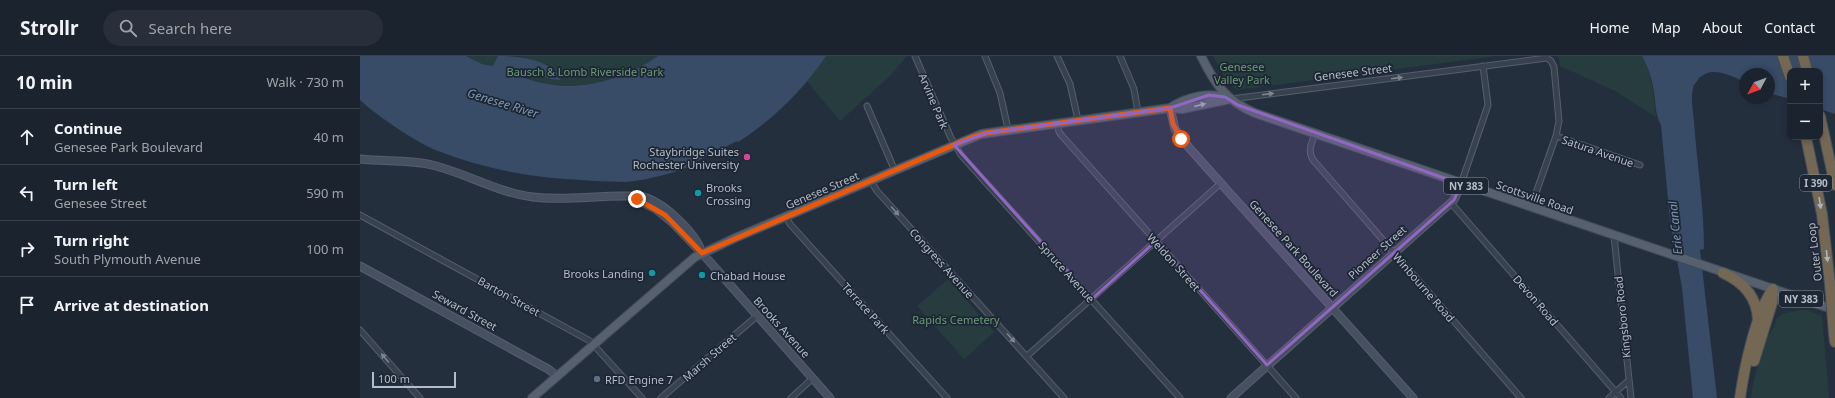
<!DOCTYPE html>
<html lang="en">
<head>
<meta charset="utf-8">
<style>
	:root { --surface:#1b232e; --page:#282f3a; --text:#f1f3f6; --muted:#a0a4aa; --line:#39404a }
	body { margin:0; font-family:"Noto Sans",sans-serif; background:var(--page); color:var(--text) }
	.controls { position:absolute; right:12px; top:12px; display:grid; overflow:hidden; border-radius:8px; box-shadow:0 2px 6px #0003 }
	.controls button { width:36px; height:36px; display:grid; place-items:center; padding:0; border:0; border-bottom:1px solid var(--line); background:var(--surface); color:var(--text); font:20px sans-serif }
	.compass { position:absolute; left:1379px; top:12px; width:36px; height:36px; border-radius:50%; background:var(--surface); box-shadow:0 2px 6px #0003; rotate:229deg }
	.scale { position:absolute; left:12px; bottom:10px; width:84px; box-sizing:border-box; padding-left:4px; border:2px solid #b4bcc9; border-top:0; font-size:11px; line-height:14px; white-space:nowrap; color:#b4bcc9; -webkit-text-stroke:3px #1d2633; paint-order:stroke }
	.stop { position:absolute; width:12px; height:12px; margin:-9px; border:3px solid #ea580c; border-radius:50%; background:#fff }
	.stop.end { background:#ea580c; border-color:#fff; box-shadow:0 1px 4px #0008 }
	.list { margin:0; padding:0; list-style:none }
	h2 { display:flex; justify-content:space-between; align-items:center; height:52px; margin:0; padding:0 16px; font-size:17px }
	h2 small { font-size:13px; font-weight:400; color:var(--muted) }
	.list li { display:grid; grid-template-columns:26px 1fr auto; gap:12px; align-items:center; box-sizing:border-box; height:56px; padding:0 16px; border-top:1px solid var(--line) }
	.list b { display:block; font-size:15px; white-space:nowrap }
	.list p { margin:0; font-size:13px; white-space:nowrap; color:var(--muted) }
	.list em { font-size:13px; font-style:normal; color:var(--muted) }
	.icon { flex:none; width:22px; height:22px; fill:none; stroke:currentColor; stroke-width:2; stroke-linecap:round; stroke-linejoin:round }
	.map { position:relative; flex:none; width:1475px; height:342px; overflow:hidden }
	header { display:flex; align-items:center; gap:24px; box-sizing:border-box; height:56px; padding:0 20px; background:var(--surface); border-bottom:1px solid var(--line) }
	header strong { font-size:19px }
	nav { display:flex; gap:22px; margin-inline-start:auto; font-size:14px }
	.search { width:280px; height:36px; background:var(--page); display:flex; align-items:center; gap:10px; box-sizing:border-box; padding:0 14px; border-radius:22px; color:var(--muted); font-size:15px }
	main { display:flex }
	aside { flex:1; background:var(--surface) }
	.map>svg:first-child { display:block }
</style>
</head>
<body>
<header>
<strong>Strollr</strong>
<div class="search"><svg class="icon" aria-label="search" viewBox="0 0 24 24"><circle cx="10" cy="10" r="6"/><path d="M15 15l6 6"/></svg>Search here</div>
<nav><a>Home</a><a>Map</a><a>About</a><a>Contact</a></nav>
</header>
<main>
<aside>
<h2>10 min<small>Walk · 730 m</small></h2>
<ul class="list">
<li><svg class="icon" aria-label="ahead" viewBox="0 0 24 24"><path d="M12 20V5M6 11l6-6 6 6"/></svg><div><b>Continue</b><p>Genesee Park Boulevard</p></div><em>40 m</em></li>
<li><svg class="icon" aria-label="left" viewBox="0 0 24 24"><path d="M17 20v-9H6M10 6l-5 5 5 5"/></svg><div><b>Turn left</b><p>Genesee Street</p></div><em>590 m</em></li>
<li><svg class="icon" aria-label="right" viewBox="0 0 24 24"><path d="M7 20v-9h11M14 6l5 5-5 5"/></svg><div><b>Turn right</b><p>South Plymouth Avenue</p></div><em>100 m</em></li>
<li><svg class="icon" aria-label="arrive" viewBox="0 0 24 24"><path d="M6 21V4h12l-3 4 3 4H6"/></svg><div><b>Arrive at destination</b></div></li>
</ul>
</aside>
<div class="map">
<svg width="1475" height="342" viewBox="0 0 1475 342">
	<rect width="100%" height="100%" fill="#242f3e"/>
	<path fill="#263c3f" d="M106,0H138L133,10L122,8Z
		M158,0H298C256,29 201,41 154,17L152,13L156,12L191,23H200L199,17L189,9Z
		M466,0H547L530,20L480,65L446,24Z
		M853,0H1136L877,34L866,24Z
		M1197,0H1282C1292,20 1294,39 1296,61L1255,35L1200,10L1199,2Z
		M588,223L634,276L604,303L557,250Z
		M1439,254H1446L1462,260L1469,342H1391C1393,324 1401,294 1410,277C1413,272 1415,270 1416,263L1423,258Z"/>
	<path fill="#394c67" d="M0,0H106L122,8L133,10L138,0C160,0 182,3 199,17L200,24L191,23L156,12L152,13L154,17C201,41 256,29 298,0H466C421,67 347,118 265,126C255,126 245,125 235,125C208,123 183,122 157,117C130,112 104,105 78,95C57,87 17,60 0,44Z
		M1282,0H1475V58L1460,53V15H1430V43L1409,37V18H1385V26C1374,21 1353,10 1342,20C1339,21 1336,27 1334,29C1330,39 1333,55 1334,66C1337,108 1344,151 1344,193L1340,194L1357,342H1333L1322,232L1310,164L1301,69C1295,58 1296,48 1294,36C1292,23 1288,11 1282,0Z"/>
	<path fill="#242f3e" d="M377,85L379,88L338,108L337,105Z"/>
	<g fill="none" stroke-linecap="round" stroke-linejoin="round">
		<g stroke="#565f6c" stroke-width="7">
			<path id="street" d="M555,0L591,82L601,99L820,342
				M625,0L640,37L648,73
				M697,0L710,28L718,64
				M760,0L774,33L778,56
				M871,43L1187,2L1191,5L1194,11L1199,65L1196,80L1171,151
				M507,50L535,115
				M697,67L699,76L703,81L936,342
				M955,78C951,88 947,96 954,105L1161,342
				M1196,80L1280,109
				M511,125L517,135L704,342
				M1101,128L1128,49L1123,10
				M1091,147L1261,342
				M0,159L230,285L282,342
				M426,161L430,168L587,342
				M1254,180L1271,342
				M0,274L60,342
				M667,300L861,127
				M301,342L397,260
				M431,342L453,322
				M1249,342L1269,324"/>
		</g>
		<g stroke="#565f6c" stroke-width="9">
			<path id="secondary" d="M810,52L815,73L824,86L1053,342
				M0,103C24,106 48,103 72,109C106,117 138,137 173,141C205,145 238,139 270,140C276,141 281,140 287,142C306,149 336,177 342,197
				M274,142L296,153L313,167L342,197L470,342
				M0,210L188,313L197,320
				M871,342L1094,144L1101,128"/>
		</g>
		<g stroke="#414a57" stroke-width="10">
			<path id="primary" d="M841,0C855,28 865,44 895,57L1475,254
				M810,52C826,41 850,35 868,43
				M172,342L335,201L375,182L621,78L810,52L822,53L870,43"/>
		</g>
		<g stroke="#434c59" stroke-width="12">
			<path id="highway" d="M1423,0L1430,21
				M1443,0L1447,15
				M1460,60L1475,129
				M1446,81L1462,158L1470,228
				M1363,217C1383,226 1397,241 1398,264
				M1474,278L1475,286
				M1394,305L1412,247L1413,238
				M1380,342C1384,313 1396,256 1413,233"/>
		</g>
		<use href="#street" stroke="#38414e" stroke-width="5"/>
		<use href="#secondary" stroke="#465061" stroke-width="7"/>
		<use href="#primary" stroke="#56606e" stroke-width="8"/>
		<use href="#highway" stroke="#746855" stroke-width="10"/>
		<g stroke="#434c59" stroke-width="12" stroke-linecap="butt">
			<path id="highway-bridge" d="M1470,228L1474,278"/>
		</g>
		<use href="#highway-bridge" stroke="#746855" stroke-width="10"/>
	</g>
	<defs><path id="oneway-solid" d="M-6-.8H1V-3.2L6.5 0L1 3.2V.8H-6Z"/></defs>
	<g fill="#7c8592">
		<use href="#oneway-solid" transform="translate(1037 22) rotate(-7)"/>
		<use href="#oneway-solid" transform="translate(908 38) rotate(-7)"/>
		<use href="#oneway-solid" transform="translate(535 155) rotate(48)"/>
		<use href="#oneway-solid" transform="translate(651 282) rotate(48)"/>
		<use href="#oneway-solid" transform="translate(25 302) rotate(-131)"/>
	</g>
	<use fill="#a1aab7" href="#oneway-solid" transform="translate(840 49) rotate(-14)"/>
	<g fill="#aeb4bd">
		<use href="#oneway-solid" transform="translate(1460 147) rotate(81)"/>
		<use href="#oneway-solid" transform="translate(1467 200) rotate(84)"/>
	</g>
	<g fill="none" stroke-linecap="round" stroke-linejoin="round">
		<path stroke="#ea580c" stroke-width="5" d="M277,143L305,159L342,197L610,82L626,77L810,52L813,68L821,83"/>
	</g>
	<path fill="#9266c3" fill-opacity="0.2" stroke="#9266c3" stroke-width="3" stroke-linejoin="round" d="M849,39L865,41L878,49L1101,128L1094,144L907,309L796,185L732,243L594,89L626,77L810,52Z"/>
	<circle fill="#d1479c" stroke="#1d2633" stroke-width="1.5" cx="387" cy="101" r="4"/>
	<g fill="#0f9aa8" stroke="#1d2633" stroke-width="1.5">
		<circle cx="338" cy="137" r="4"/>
		<circle cx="292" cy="217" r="4"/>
		<circle cx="342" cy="219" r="4"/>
	</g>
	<circle fill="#5c6f8a" stroke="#1d2633" stroke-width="1.5" cx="237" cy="323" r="4"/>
	<g text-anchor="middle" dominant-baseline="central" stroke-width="3.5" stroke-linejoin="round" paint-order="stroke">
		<g fill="#1d2633" stroke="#878f9c" stroke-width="1">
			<rect x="1440" y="119" width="32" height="16" rx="3"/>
			<rect x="1084" y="122" width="44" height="16" rx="3"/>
			<rect x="1419" y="235" width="44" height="16" rx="3"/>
		</g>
		<g font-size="10" font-weight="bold" fill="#b4bcc9">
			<text x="1456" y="127">I 390</text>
			<text x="1106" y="130">NY 383</text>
			<text x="1441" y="243">NY 383</text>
		</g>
		<g font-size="11" fill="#6b9a76" stroke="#1d2633">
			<text x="882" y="10">Genesee<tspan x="882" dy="13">Valley Park</tspan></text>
			<text x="225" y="15">Bausch &amp; Lomb Riverside Park</text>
			<text x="596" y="263">Rapids Cemetery</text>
		</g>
		<g font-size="11" fill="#b4bcc9" stroke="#1d2633">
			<text transform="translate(993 16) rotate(-7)">Genesee Street</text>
			<text transform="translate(574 45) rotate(67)">Arvine Park</text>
			<text transform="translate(1238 95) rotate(19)">Satura Avenue</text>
			<text transform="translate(462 134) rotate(-23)">Genesee Street</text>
			<text transform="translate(1175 141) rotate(19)">Scottsville Road</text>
			<text transform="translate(934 192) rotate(48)">Genesee Park Boulevard</text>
			<text transform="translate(1017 196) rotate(-42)">Pioneer Street</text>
			<text transform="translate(1454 196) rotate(-97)">Outer Loop</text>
			<text transform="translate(814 206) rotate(48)">Weldon Street</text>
			<text transform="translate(582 207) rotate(48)">Congress Avenue</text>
			<text transform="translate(707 216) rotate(48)">Spruce Avenue</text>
			<text transform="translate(1064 231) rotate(49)">Winbourne Road</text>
			<text transform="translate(149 240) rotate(29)">Barton Street</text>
			<text transform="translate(1176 244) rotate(49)">Devon Road</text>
			<text transform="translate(506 252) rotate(48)">Terrace Park</text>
			<text transform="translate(105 254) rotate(29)">Seward Street</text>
			<text transform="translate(1262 261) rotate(-96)">Kingsboro Road</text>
			<text transform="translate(422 271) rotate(48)">Brooks Avenue</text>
			<text transform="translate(349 301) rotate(-41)">Marsh Street</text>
		</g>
		<g font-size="11" fill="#b4bcc9" stroke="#1d2633" text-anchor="start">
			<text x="379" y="95" text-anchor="end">Staybridge Suites<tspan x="379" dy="13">Rochester University</tspan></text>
			<text x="346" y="131">Brooks<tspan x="346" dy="13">Crossing</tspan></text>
			<text x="284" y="217" text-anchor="end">Brooks Landing</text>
			<text x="350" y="219">Chabad House</text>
			<text x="245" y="323">RFD Engine 7</text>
		</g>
		<g font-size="12" font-style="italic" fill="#7c92b1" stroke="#1d2633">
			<text transform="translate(143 47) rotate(17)">Genesee River</text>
			<text transform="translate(1315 172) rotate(-96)">Erie Canal</text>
		</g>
	</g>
</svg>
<div class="controls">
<button>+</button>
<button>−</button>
</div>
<svg class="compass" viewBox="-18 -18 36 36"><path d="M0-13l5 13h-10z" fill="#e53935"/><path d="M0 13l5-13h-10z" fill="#a0a4aa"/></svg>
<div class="scale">100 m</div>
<div class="stop" style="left:821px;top:83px"></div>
<div class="stop end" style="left:277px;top:143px"></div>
</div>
</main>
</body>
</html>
